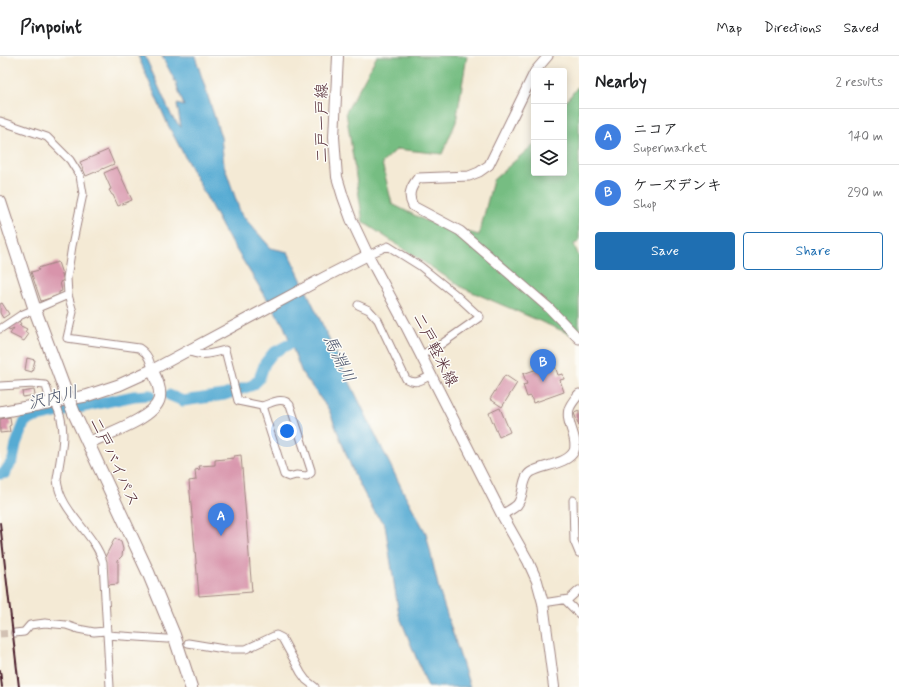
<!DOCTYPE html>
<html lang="en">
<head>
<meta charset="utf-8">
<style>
	:root { --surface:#fff; --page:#f2f2f2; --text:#202124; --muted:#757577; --line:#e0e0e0; --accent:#1f6fb2 }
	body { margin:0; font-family:Mynerve,"Klee One",sans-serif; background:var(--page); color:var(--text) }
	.controls { position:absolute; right:12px; top:12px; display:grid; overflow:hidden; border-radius:4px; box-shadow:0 2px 10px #0003 }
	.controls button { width:36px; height:36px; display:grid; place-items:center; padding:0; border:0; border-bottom:1px solid var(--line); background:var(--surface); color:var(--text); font:20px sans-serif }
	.you { position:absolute; left:287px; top:375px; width:14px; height:14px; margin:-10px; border:3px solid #fff; border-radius:50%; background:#1a73e8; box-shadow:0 0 0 6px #1a73e833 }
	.badge { display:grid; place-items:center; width:26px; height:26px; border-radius:50%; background:var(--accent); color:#fff; font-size:13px; font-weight:700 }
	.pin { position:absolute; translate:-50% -33px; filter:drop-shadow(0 1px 2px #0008) }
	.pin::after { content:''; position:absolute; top:21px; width:14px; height:12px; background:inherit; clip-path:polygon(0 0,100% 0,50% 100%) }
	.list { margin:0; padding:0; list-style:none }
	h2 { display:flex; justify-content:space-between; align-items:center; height:52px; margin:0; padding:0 16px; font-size:17px }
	h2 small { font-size:13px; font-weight:400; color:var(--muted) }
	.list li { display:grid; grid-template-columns:26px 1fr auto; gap:12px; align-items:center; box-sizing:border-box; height:56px; padding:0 16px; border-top:1px solid var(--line) }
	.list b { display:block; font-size:15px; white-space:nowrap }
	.list p { margin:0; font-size:13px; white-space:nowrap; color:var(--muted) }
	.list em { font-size:13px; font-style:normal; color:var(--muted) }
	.actions { display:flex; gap:8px; padding:12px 16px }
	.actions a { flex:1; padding:9px 0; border:1px solid var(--accent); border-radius:4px; text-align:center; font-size:14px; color:var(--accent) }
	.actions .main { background:var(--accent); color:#fff }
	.icon { flex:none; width:22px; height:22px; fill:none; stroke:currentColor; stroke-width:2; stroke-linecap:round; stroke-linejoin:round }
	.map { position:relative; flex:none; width:579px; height:631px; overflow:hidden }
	header { display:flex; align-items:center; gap:24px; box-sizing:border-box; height:56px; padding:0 20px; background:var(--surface); border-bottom:1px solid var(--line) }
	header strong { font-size:19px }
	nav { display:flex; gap:22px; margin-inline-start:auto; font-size:14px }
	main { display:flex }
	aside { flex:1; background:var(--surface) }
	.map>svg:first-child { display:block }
</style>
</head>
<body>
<header>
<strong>Pinpoint</strong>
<nav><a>Map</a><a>Directions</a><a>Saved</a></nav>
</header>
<main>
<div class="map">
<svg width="579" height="631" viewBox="0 0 579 631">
	<rect width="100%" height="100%" fill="#fdfcf7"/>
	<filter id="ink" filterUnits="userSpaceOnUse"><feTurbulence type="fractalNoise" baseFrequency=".025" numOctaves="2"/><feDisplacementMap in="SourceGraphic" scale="8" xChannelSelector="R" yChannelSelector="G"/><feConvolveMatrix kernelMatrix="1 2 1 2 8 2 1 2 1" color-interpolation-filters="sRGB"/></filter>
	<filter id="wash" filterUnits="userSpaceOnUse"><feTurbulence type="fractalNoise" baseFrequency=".012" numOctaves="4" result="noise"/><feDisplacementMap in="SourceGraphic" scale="16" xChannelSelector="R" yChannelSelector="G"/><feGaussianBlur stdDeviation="0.9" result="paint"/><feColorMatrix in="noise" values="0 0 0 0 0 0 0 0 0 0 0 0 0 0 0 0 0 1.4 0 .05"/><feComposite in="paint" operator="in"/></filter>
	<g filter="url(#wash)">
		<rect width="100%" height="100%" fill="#f4ead5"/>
		<path fill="#76bd82" stroke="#606e56" d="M377,0H467L456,66L442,98L397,93L382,107L392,148L426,165L479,179L493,124L534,88V117H564V48L579,29V186L574,188L579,201V282L463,232L363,166L346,56Z"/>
		<path fill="#57abd3" stroke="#50657f" d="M138,0H145L172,61L181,71L177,48L184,50L176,27L162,0H195L221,81L224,109L241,158L271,192L288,196L354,335L403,435L426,477L439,534L470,631H428L399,559L385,469L374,456L354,418L329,354L302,317L284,270L225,176L168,69Z"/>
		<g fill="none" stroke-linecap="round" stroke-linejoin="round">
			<path stroke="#57abd3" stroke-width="11" d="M169,339L183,345L224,339L253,329L259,323L265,307L273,297L304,280
				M0,418L6,417V414L13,404L16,388L25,365L36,361L134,340L150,339"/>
		</g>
		<g id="blocks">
			<path fill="#d894ab" d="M108,94L114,108L86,120L80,106Z
				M117,111L132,144L118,150L113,139H112L109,134L111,133L104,117Z
				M58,206L64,224L60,226L62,235L59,236V239L41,245L31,216L39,214L38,212Z
				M2,247L9,258L3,262L0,257V248Z
				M19,265L21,268L19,269L27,273L25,276L29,278L24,285L10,278L14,272L9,274L8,269Z
				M27,302L35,304L32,316L25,314Z
				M554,307L558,319L563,318L564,323L560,324L564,336L533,347L531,340L527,341L523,329L527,328L523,318Z
				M505,319L517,327L502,351L490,343Z
				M34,334L35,339L23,341L22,336Z
				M500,352L510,376L499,381L489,357Z
				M579,355V370L574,357Z
				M10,361L11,369L9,370L10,376L0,377V363Z
				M241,399L252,536L199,540L189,425L196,424L195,414L200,413L199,410L215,409V404L234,402V400Z
				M115,482L121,486L123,493L122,500L118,504V528L107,529L105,501Z"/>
		</g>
	</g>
	<g filter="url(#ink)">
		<use href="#blocks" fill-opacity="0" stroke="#9f8480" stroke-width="1"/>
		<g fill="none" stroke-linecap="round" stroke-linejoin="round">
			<path stroke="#d2c1b3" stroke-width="7" stroke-dasharray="7 3.5" stroke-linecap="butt" d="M0,578L15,577"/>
			<g stroke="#9f8480" stroke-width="9">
				<path id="minor" d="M0,65L47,81L70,104L80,120L83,138L72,190L67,222L68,239L73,256L67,282L139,292C148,298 150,304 152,314
					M368,199L388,190L420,210L455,238L480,261L440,289L421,299
					M358,249L369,254L378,264L406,323C416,329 422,324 431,319
					M0,273L21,259L68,239
					M187,295C202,301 210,298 225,294L238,345L262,350L284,419L289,421L296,419L307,420L311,417V414L290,349C283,340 272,347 262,350
					M0,330L34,328L45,329C48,333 47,336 49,340C51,343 54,345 55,347C69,373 61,396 57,423C59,455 94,476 103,506L110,631
					M573,444L574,485L579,497
					M565,544L579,558
					M543,547L569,543L579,534
					M15,577L24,576L30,569L45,567L66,569L78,573L94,576L106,575
					M107,579L167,583
					M188,587L224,593H246L276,579L282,582L301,617L306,624L315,631"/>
			</g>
			<g stroke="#9f8480" stroke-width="11">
				<path id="tertiary" d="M535,15L548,0
					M534,17L489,109L479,116L469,120L418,122C411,131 407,139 413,150L460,175L549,252L579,283
					M502,459C506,456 513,453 517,449C525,440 521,422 531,416C543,409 568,408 574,395C579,382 565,367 569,353C571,347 575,343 579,338"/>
			</g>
			<g stroke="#9f8480" stroke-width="12">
				<path id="secondary" d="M338,0L334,81L337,121L343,141L351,163L368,199L405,268L502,459L528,505L537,525L543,547L554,631
					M152,314L325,221L368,199"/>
			</g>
			<g stroke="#9f8480" stroke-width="13">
				<path id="primary" d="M0,356L86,340L119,329L152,314C156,322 162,334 159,344C153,363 106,378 88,387"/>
			</g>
			<g stroke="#9f8480" stroke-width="14">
				<path id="trunk" d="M0,146L35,254L66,337
					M74,357L148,516L174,579L191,631"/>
			</g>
			<use href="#minor" stroke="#fff" stroke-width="7"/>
			<use href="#tertiary" stroke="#fff" stroke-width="9"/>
			<use href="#secondary" stroke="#fff" stroke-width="10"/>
			<use href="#primary" stroke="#fff" stroke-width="11"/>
			<use href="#trunk" stroke="#fff" stroke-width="12"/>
			<path stroke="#4a1f2b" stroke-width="2" d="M0,467L19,631
				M0,614L2,631"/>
			<g stroke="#9f8480" stroke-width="14" stroke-linecap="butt">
				<path id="trunk-bridge" d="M66,337L74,357"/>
			</g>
			<use href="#trunk-bridge" stroke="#fff" stroke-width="12"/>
		</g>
	</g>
	<g text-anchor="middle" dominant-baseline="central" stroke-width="3" stroke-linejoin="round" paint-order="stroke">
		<g font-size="16" fill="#4a1f2b" stroke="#fdfcf7">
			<text transform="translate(322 67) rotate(-90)">二戸一戸線</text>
			<text transform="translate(435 294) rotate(63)">二戸軽米線</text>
			<text transform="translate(114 406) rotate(65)">二戸バイパス</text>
		</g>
		<g font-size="17" font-style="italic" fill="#4f576e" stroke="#fdfcf7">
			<text transform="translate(339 303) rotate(64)">馬淵川</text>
			<text transform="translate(53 342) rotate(-14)">沢内川</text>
		</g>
	</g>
</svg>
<div class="controls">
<button>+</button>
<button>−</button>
<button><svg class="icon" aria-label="layers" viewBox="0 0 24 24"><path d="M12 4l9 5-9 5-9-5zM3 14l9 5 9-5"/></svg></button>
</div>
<div class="you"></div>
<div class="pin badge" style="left:221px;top:480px;background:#3f7fe0">A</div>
<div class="pin badge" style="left:543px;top:326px;background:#3f7fe0">B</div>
</div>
<aside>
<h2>Nearby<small>2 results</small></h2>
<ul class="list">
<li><span class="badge" style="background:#3f7fe0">A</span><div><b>ニコア</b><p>Supermarket</p></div><em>140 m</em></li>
<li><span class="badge" style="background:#3f7fe0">B</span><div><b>ケーズデンキ</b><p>Shop</p></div><em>290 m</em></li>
</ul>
<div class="actions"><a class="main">Save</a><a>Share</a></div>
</aside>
</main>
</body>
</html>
